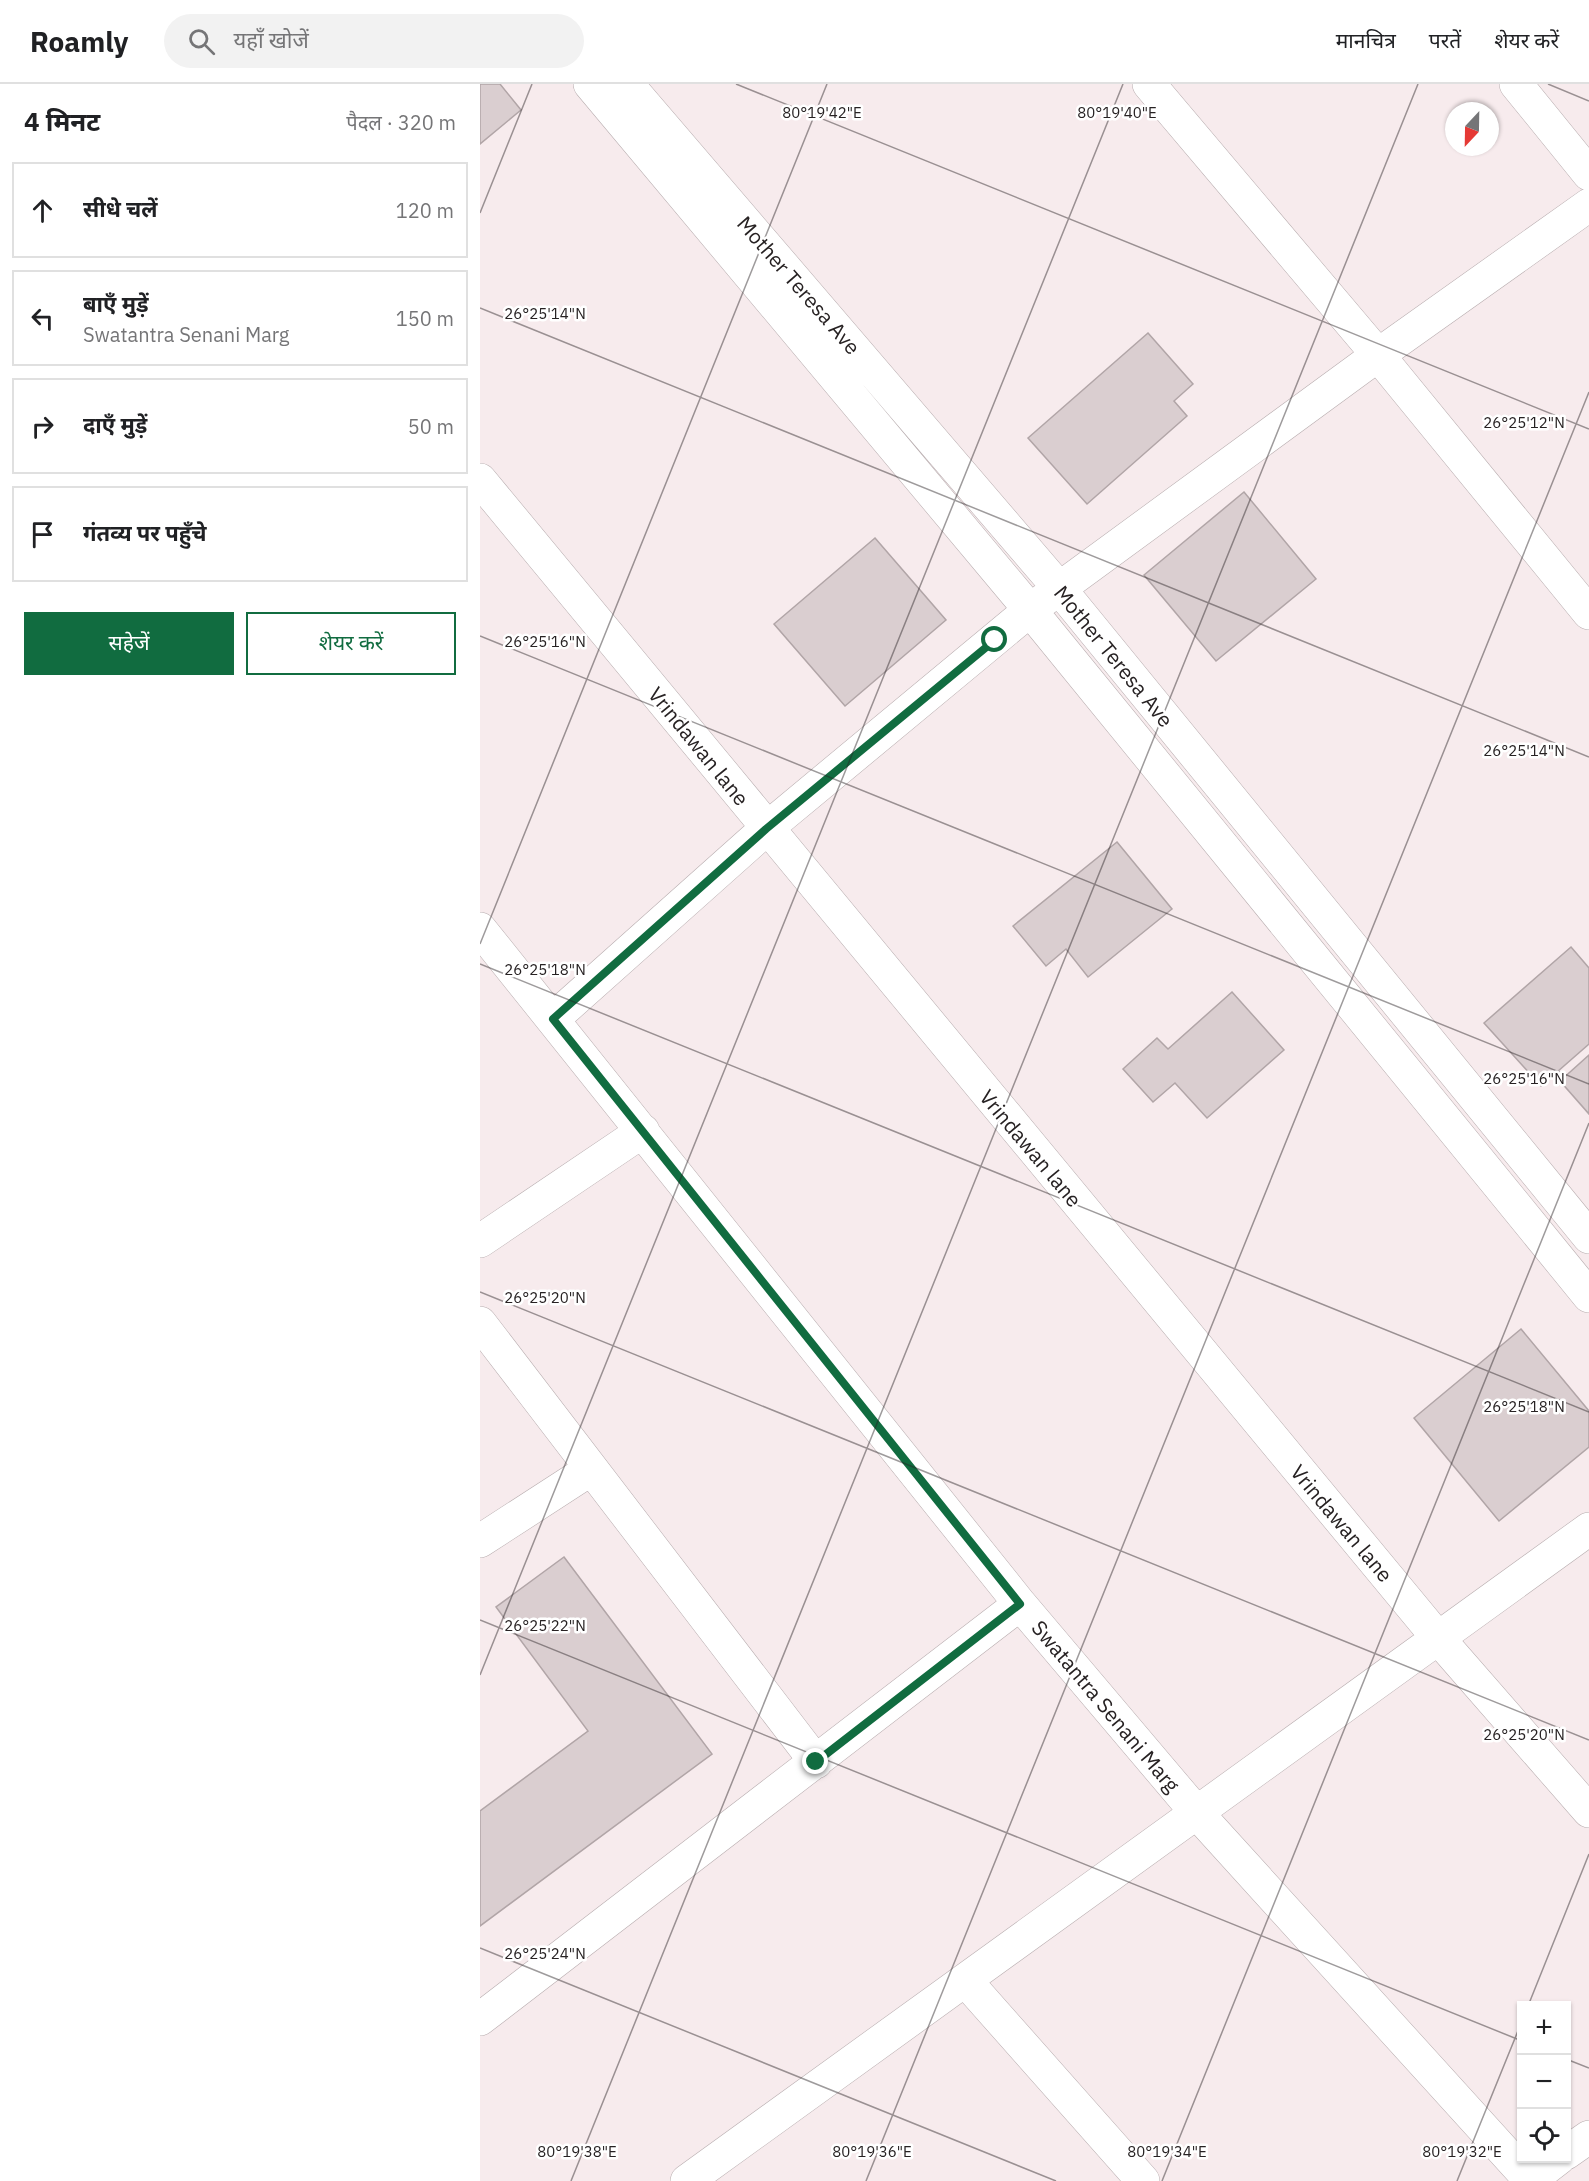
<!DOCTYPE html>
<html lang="hi">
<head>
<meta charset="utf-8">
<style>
	:root { --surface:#fff; --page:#f2f2f2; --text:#202124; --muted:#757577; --line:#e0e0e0; --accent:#116c40 }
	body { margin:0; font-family:"IBM Plex Sans","Noto Sans Devanagari",sans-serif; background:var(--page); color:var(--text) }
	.controls { position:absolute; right:18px; bottom:18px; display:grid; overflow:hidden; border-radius:0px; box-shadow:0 2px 4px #0004 }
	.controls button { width:54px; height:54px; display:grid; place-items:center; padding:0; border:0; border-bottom:2px solid var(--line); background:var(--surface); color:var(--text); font:30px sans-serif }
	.compass { position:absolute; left:965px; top:18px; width:54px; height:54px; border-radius:50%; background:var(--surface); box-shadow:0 2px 4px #0004; rotate:202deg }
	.stop { position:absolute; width:18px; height:18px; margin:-14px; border:4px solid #116c40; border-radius:50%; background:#fff }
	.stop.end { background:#116c40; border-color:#fff; box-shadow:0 2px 6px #0008 }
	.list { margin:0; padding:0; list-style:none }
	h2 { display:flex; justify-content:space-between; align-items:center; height:78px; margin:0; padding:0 24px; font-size:26px }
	h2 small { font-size:20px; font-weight:400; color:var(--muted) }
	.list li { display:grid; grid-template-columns:39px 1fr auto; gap:18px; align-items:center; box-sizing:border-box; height:96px; margin:0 12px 12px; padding:0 12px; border:2px solid var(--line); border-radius:0px }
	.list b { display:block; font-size:22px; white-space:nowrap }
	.list p { margin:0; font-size:20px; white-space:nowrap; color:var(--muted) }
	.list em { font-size:20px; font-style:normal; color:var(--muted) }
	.actions { display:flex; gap:12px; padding:18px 24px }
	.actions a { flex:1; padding:14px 0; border:2px solid var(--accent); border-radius:0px; text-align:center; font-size:21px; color:var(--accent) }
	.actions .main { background:var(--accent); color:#fff }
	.icon { flex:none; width:33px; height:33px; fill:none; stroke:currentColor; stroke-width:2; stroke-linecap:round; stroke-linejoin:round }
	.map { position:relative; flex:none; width:1109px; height:2097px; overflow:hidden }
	header { display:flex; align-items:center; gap:36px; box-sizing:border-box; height:84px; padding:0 30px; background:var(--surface); border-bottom:2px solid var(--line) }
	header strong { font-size:28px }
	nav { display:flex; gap:33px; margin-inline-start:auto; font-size:21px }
	.search { width:420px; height:54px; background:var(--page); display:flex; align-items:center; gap:15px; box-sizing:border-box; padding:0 21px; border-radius:33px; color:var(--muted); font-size:22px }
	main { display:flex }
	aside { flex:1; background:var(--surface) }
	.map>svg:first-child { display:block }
</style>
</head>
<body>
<header>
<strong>Roamly</strong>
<div class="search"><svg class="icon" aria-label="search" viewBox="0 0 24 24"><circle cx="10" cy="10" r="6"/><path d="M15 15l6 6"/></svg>यहाँ खोजें</div>
<nav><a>मानचित्र</a><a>परतें</a><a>शेयर करें</a></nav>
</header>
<main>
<aside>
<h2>4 मिनट<small>पैदल · 320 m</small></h2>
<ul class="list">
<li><svg class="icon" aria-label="ahead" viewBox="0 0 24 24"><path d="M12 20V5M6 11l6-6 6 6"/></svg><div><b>सीधे चलें</b></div><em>120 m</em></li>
<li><svg class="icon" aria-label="left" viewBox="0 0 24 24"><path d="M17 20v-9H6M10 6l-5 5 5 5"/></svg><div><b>बाएँ मुड़ें</b><p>Swatantra Senani Marg</p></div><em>150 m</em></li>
<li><svg class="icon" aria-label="right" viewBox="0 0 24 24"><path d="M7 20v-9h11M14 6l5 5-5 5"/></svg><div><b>दाएँ मुड़ें</b></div><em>50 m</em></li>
<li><svg class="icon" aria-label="arrive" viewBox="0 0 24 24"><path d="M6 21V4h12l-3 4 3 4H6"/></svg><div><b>गंतव्य पर पहुँचे</b></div></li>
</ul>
<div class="actions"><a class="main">सहेजें</a><a>शेयर करें</a></div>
</aside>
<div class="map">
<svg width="1109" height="2097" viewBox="0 0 1109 2097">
	<rect width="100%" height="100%" fill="#f7ebed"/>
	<path fill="#daced0" stroke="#b1a5a7" stroke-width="1.5" d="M0,0H20L41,26L0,60Z
		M668,249L713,300L694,317L707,332L607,420L548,354Z
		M764,408L836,495L736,577L664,491Z
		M395,454L466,536L365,622L294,540Z
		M637,758L692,825L608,893L586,865L566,882L533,842Z
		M1091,863L1109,884V960L1061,1002L1004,939Z
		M752,908L804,966L727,1034L695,999L673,1018L643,985L677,954L688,965Z
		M1109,971V1030L1080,997Z
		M1041,1245L1109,1327V1363L1019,1437L934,1334Z
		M84,1473L232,1670L0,1842V1727L108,1647L16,1523Z"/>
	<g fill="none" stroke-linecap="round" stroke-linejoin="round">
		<g stroke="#b8adaf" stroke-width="34">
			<path id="minor" d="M110,0L550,526L1109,1212
				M147,0L579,504L1109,1153
				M669,0L898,271L1109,529
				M1036,0L1109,90
				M0,396L958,1554L1109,1727
				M0,845L540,1520L717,1729L1051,2097
				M73,935L286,745L550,526L898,271L1109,121
				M0,1157L163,1047
				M0,1239L336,1678
				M0,1457L111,1385
				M485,1896L663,2097
				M0,1935L540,1520
				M1086,2069L1109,2053
				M207,2097L1109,1445
				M1049,2097L1079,2074"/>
		</g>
		<use href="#minor" stroke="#fff" stroke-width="33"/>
	</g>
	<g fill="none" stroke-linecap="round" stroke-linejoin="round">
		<path stroke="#116c40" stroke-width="8" d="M336,1678L540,1520L73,935L286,745L515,556"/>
	</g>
	<path fill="none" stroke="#272223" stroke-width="1.5" stroke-opacity="0.45" d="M256,0L1109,345M1068,0L1109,17M0,129L52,0M0,224L1109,673M0,552L1109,1000M0,860L347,0M0,880L1109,1328M0,1208L1109,1656M0,1536L1042,1957M0,1591L643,0M0,1864L576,2097M1048,1922L1109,1770M1086,1975L1109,1984M91,2097L938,0M386,2097L1109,308M682,2097L1109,1039M977,2097L1042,1937"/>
	<g text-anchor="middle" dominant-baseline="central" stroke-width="5" stroke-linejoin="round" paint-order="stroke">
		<g font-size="21" fill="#272223" stroke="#fff">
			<text transform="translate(319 201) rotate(49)">Mother Teresa Ave</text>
			<text transform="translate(634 572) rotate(51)">Mother Teresa Ave</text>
			<text transform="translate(219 662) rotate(51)">Vrindawan lane</text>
			<text transform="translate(551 1064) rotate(50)">Vrindawan lane</text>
			<text transform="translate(862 1439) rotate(50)">Vrindawan lane</text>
			<text transform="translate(626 1622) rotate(50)">Swatantra Senani Marg</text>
		</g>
	</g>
	<g font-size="15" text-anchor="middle" fill="#272223" stroke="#fff" stroke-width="5" stroke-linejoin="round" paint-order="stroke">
		<text x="342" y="34">80°19'42"E</text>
		<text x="637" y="34">80°19'40"E</text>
		<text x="65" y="235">26°25'14"N</text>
		<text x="1044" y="344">26°25'12"N</text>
		<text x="65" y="563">26°25'16"N</text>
		<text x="1044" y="672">26°25'14"N</text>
		<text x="65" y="891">26°25'18"N</text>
		<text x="1044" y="1000">26°25'16"N</text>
		<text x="65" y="1219">26°25'20"N</text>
		<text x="1044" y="1328">26°25'18"N</text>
		<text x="65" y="1547">26°25'22"N</text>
		<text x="1044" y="1656">26°25'20"N</text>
		<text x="65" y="1875">26°25'24"N</text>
		<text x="97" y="2073">80°19'38"E</text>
		<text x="392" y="2073">80°19'36"E</text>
		<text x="687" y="2073">80°19'34"E</text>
		<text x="982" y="2073">80°19'32"E</text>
	</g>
</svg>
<div class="controls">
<button>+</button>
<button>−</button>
<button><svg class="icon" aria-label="locate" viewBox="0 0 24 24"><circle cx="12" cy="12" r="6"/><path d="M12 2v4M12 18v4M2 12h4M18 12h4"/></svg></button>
</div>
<svg class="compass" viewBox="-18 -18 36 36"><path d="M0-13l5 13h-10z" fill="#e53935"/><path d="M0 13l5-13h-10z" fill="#757577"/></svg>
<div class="stop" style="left:515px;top:556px"></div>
<div class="stop end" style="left:336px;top:1678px"></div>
</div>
</main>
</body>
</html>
